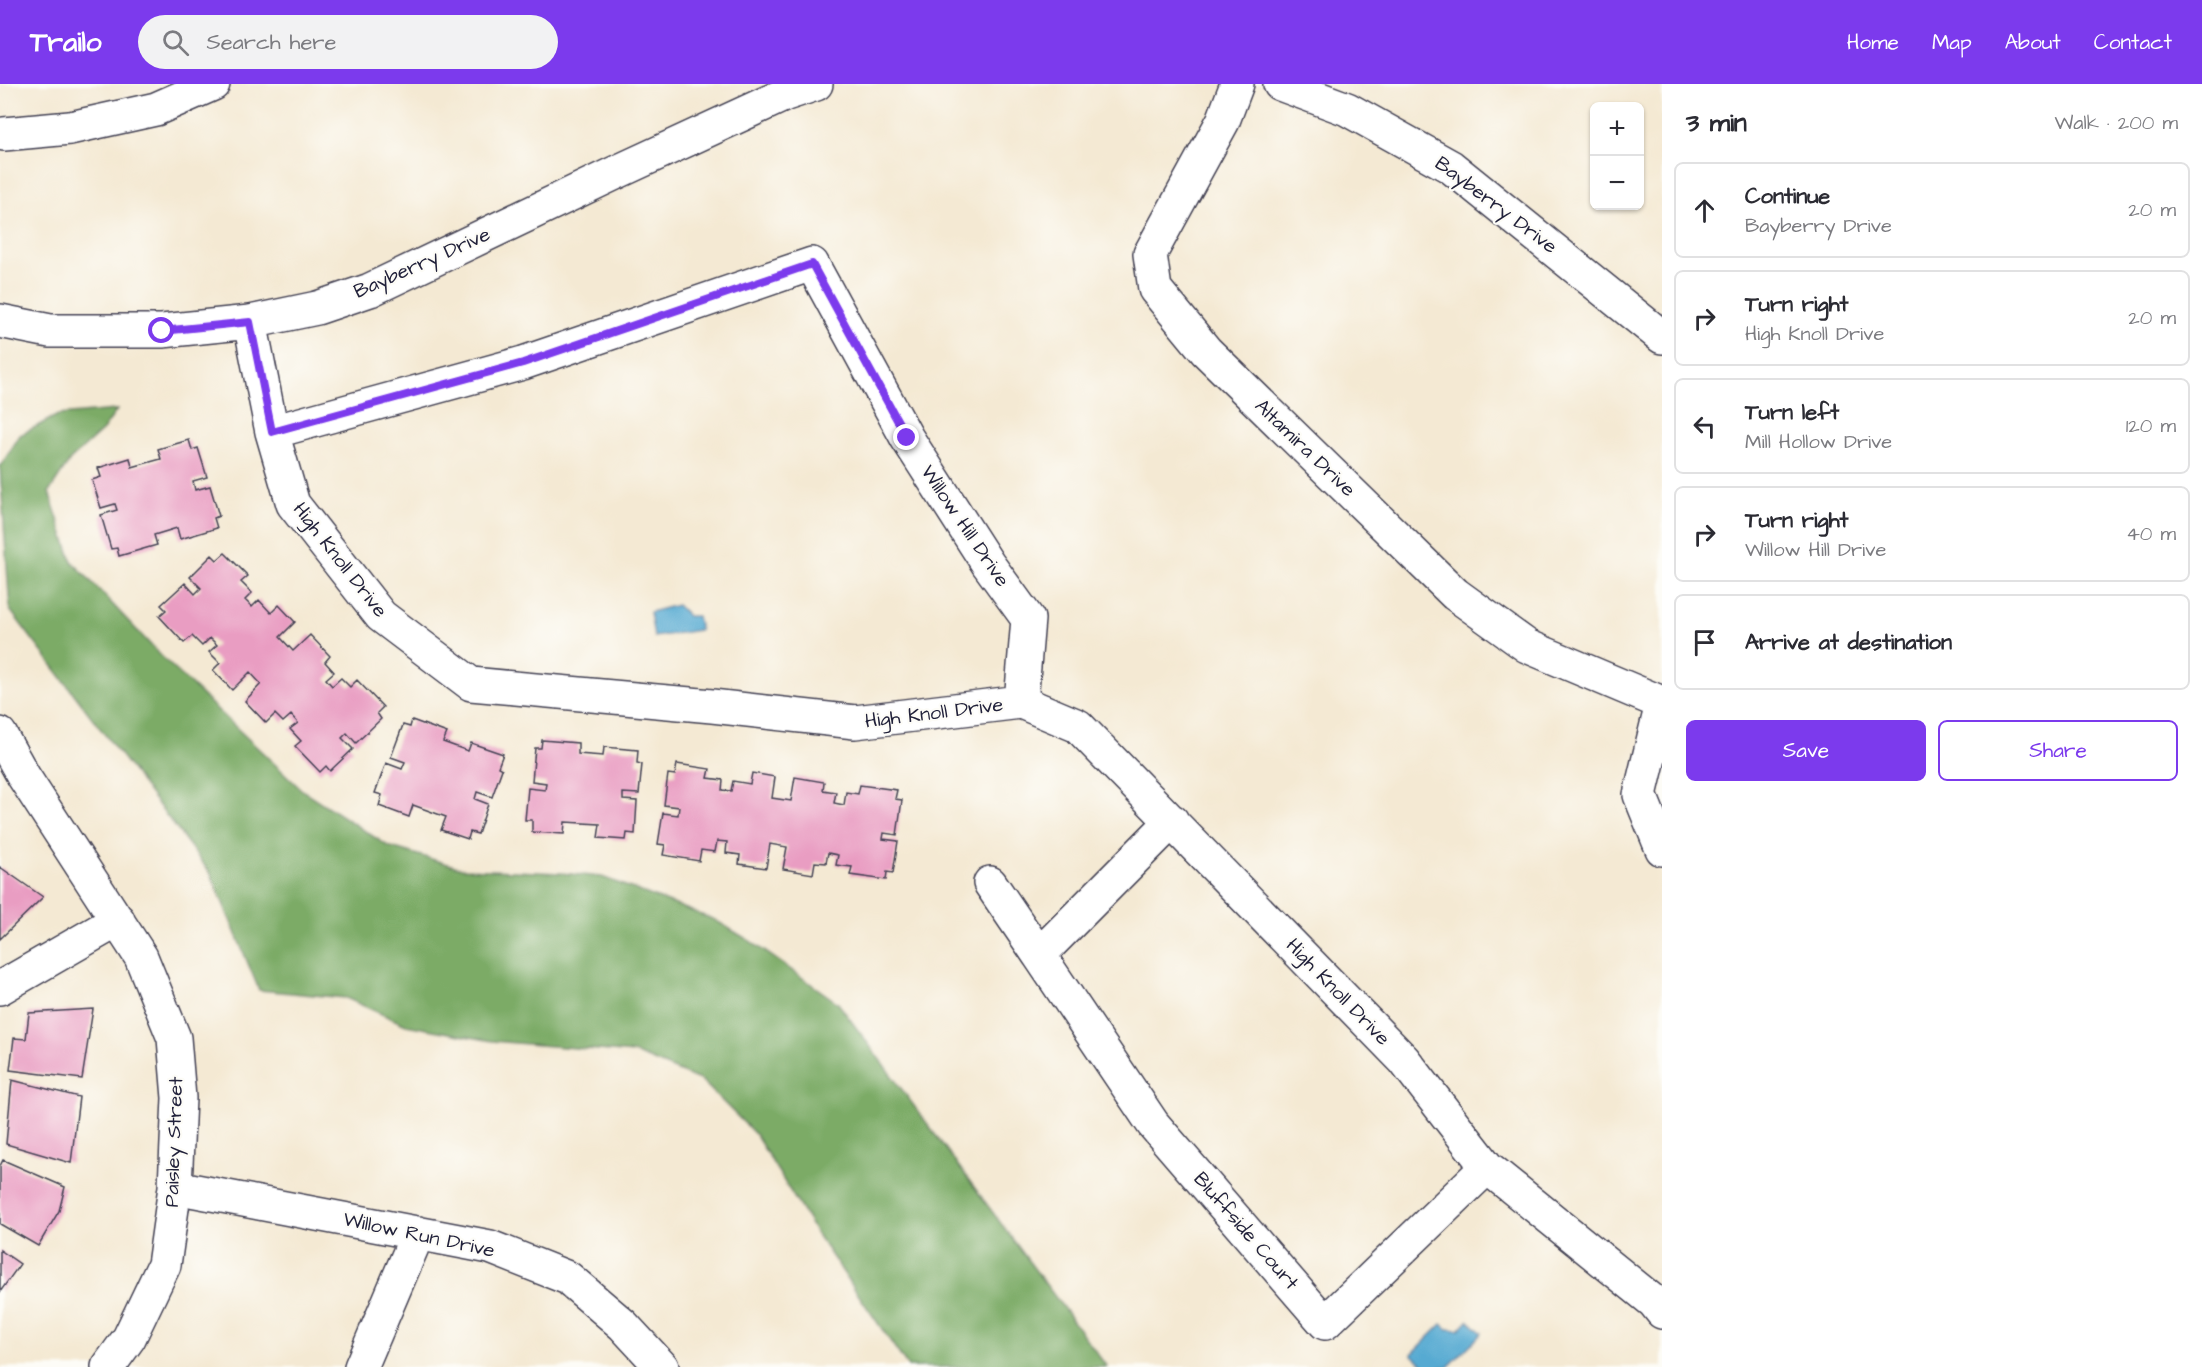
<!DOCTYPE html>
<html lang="en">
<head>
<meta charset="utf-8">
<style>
	:root { --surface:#fff; --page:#f2f2f3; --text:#2b2b33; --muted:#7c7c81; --line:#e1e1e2; --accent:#7c3aed }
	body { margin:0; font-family:"Architects Daughter",sans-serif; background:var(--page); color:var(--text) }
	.controls { position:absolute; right:18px; top:18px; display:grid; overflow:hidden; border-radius:9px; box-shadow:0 2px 4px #0004 }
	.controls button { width:54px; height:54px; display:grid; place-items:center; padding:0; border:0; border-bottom:2px solid var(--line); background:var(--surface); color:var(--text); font:30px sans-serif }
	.stop { position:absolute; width:18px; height:18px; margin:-14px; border:4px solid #7c3aed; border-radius:50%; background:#fff }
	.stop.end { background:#7c3aed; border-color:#fff; box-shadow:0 2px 6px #0008 }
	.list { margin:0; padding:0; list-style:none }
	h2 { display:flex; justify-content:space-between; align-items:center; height:78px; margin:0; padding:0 24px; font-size:26px }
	h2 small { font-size:20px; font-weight:400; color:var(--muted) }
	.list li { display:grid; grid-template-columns:39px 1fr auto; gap:18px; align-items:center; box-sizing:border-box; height:96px; margin:0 12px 12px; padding:0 12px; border:2px solid var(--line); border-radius:9px }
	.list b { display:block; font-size:22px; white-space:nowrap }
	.list p { margin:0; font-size:20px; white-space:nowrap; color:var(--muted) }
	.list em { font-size:20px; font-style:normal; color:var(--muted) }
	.actions { display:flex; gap:12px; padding:18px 24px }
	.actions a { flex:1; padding:14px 0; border:2px solid var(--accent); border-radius:9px; text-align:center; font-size:21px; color:var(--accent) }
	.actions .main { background:var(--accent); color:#fff }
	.icon { flex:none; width:33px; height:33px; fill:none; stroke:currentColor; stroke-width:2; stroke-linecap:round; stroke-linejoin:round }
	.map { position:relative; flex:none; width:1662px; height:1283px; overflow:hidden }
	header { display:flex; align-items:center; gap:36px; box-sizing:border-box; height:84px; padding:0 30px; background:var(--accent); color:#fff }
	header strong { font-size:28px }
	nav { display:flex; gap:33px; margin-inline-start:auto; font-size:21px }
	.search { width:420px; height:54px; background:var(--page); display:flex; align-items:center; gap:15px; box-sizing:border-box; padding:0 21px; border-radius:33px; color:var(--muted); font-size:22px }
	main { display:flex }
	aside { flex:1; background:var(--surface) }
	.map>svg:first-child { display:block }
</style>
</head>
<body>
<header>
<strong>Trailo</strong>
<div class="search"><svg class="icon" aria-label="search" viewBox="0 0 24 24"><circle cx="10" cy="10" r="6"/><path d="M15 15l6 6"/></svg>Search here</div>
<nav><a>Home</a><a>Map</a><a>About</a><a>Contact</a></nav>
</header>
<main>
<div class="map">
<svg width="1662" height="1283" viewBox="0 0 1662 1283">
	<rect width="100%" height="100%" fill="#fdfcf7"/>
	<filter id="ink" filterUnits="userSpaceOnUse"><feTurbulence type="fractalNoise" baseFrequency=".0167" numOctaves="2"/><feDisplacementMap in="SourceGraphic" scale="12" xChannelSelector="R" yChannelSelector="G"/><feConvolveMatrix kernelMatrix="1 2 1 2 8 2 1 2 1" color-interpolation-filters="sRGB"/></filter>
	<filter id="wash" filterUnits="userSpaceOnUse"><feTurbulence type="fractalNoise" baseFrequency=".008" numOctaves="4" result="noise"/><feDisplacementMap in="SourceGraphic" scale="24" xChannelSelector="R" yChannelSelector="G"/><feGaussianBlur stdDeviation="1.35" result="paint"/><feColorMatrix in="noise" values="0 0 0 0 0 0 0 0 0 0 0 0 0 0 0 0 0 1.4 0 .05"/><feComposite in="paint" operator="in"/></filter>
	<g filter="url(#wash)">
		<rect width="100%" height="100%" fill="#f4e9d3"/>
		<path fill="#7bab66" stroke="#4e6650" stroke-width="1.5" d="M117,326L103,346L70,376L49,408L72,477L163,574L302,706L388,762L465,785L561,789L602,793L715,836L750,857L838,919L1107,1283H908L816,1149L755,1050L702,997L634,969L492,957L406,941L346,914L259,906L211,790L10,526L0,383L20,351L58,331Z"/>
		<path fill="#57aad2" stroke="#3c6686" stroke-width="1.5" d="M677,521L688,532H697L700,546L654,553L650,528Z
			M1468,1236L1482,1249L1448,1283H1426L1412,1270L1442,1240L1448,1245L1459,1246Z"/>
		<g id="blocks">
			<path fill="#e99dc2" d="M189,356L192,366L198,364L207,393L193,397L195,406L210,402L219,432L214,434L217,444L180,455L177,444L154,451L157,461L119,472L117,464L111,465L101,431L117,426L115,420L101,424L92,396L101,393L98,384L130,374L132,383L161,375L158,365Z
				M225,469L248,492L241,498L252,509L245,516L252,523L259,516L271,529L279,521L295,538L280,553L293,567L310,551L330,572L325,578L334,588L326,595L332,602L341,594L350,603L357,596L383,623L377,629L381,635L356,659L347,649L342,654L353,665L330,687L326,682L320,688L295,662L301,657L290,645L298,639L291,631L283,638L275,630L266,639L245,617L261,600L250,588L232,606L213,586L220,579L209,568L217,561L210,554L202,562L192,552L184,559L159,532L166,526L161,521L185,499L195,510L201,504L190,493L212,471L217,476Z
				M412,636L447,649L443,658L468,667L471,659L503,670L498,683L502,685L492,713L477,708L475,715L488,720L478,750L470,748L468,755L441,746L446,733L413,721L409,733L379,722L382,711L375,709L386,679L402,685L405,678L391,673L403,641L410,643Z
				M542,656L578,659V670L603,672L604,663L638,666L637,679L642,680L639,710L623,709V716L637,717L635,750L627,749L626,756L598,754L600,740L565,738L564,750L532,748V736H525L528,704L545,706L546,699L532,697L535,664H541Z
				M677,680L710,685L708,694L723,696L722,706L731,707L733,697L750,700L752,689L775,693L772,714L791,717L795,693L824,698L823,706L836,708L834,719L844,721L846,708L858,710L860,701L897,706L895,715L902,716L897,751L884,749L883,755L898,757L893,789L887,788L886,796L850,791L852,783L836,781L838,771L828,769L826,779L815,778L813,790L783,785L787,763L770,760L766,784L739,780L740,771L726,769L727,758L717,757L715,768L701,766L699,777L663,771L665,761L658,760L663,729L678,731L679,723L664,721L668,690L675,691Z
				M0,783L43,813L0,855Z
				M93,925L82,995L10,986L14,954L26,955L29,929Z
				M12,996L79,1013L71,1079L6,1060Z
				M3,1076L65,1103L59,1127L38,1162L0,1140V1082Z
				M0,1166L20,1180L0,1208Z"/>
		</g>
	</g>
	<g filter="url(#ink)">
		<use href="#blocks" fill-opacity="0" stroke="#424052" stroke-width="1.5"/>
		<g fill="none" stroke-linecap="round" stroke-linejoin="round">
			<g stroke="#424052" stroke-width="36">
				<path id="minor" d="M1237,0L1223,37L1150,170L1155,205L1206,267L1455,510L1527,562L1662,619
					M1280,0L1347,25L1451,83L1662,253
					M4,50L70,44L156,25L213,0
					M0,237L50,247H162L250,238L317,224L370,206L615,89L786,10L816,0
					M250,238L272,348L293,420L381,532L471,600L712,622L855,638L1021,618L1078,642L1404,976L1487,1083L1654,1218L1662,1228
					M272,348L523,279L812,180L907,354L988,480L1028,535L1021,618
					M1662,620L1640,711L1662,765
					M0,650L24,693L141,873L174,954L179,1014L175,1103L164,1181L129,1254L108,1283
					M1172,737L1039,871L1153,1040L1325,1239L1487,1083
					M990,799L1039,871
					M0,904L118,836
					M175,1103L490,1163L568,1194L623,1241L662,1283
					M361,1283L418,1149"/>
			</g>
			<use href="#minor" stroke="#fff" stroke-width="33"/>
		</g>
	</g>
	<g fill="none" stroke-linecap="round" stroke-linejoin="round" filter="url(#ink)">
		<path stroke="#7c3aed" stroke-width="8" d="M162,247L250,238L272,348L523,279L812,180L907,354"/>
	</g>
	<g text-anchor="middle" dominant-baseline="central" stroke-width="4.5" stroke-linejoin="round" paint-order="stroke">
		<g font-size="20" fill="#22223b" stroke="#fdfcf7">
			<text transform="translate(1496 121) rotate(37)">Bayberry Drive</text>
			<text transform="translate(422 179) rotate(-24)">Bayberry Drive</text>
			<text transform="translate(1305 364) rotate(44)">Altamira Drive</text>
			<text transform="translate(965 442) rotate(56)">Willow Hill Drive</text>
			<text transform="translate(340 476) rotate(52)">High Knoll Drive</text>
			<text transform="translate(934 629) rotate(-7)">High Knoll Drive</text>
			<text transform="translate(1338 908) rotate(46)">High Knoll Drive</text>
			<text transform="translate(174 1058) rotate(-88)">Paisley Street</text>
			<text transform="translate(1246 1147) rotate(49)">Bluffside Court</text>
			<text transform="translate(419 1151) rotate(12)">Willow Run Drive</text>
		</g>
	</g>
</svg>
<div class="controls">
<button>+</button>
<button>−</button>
</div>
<div class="stop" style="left:162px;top:247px"></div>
<div class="stop end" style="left:907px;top:354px"></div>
</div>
<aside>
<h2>3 min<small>Walk · 200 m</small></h2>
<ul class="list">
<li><svg class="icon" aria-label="ahead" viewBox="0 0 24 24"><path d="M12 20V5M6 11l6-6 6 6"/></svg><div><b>Continue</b><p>Bayberry Drive</p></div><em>20 m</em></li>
<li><svg class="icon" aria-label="right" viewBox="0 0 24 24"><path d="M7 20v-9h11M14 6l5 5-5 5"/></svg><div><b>Turn right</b><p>High Knoll Drive</p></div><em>20 m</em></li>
<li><svg class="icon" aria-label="left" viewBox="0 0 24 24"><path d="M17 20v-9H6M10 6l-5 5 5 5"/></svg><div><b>Turn left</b><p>Mill Hollow Drive</p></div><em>120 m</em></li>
<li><svg class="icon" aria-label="right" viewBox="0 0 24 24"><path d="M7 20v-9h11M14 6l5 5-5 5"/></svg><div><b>Turn right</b><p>Willow Hill Drive</p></div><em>40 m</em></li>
<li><svg class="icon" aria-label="arrive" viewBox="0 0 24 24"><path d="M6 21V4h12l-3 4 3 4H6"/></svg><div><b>Arrive at destination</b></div></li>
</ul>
<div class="actions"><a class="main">Save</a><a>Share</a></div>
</aside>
</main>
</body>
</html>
